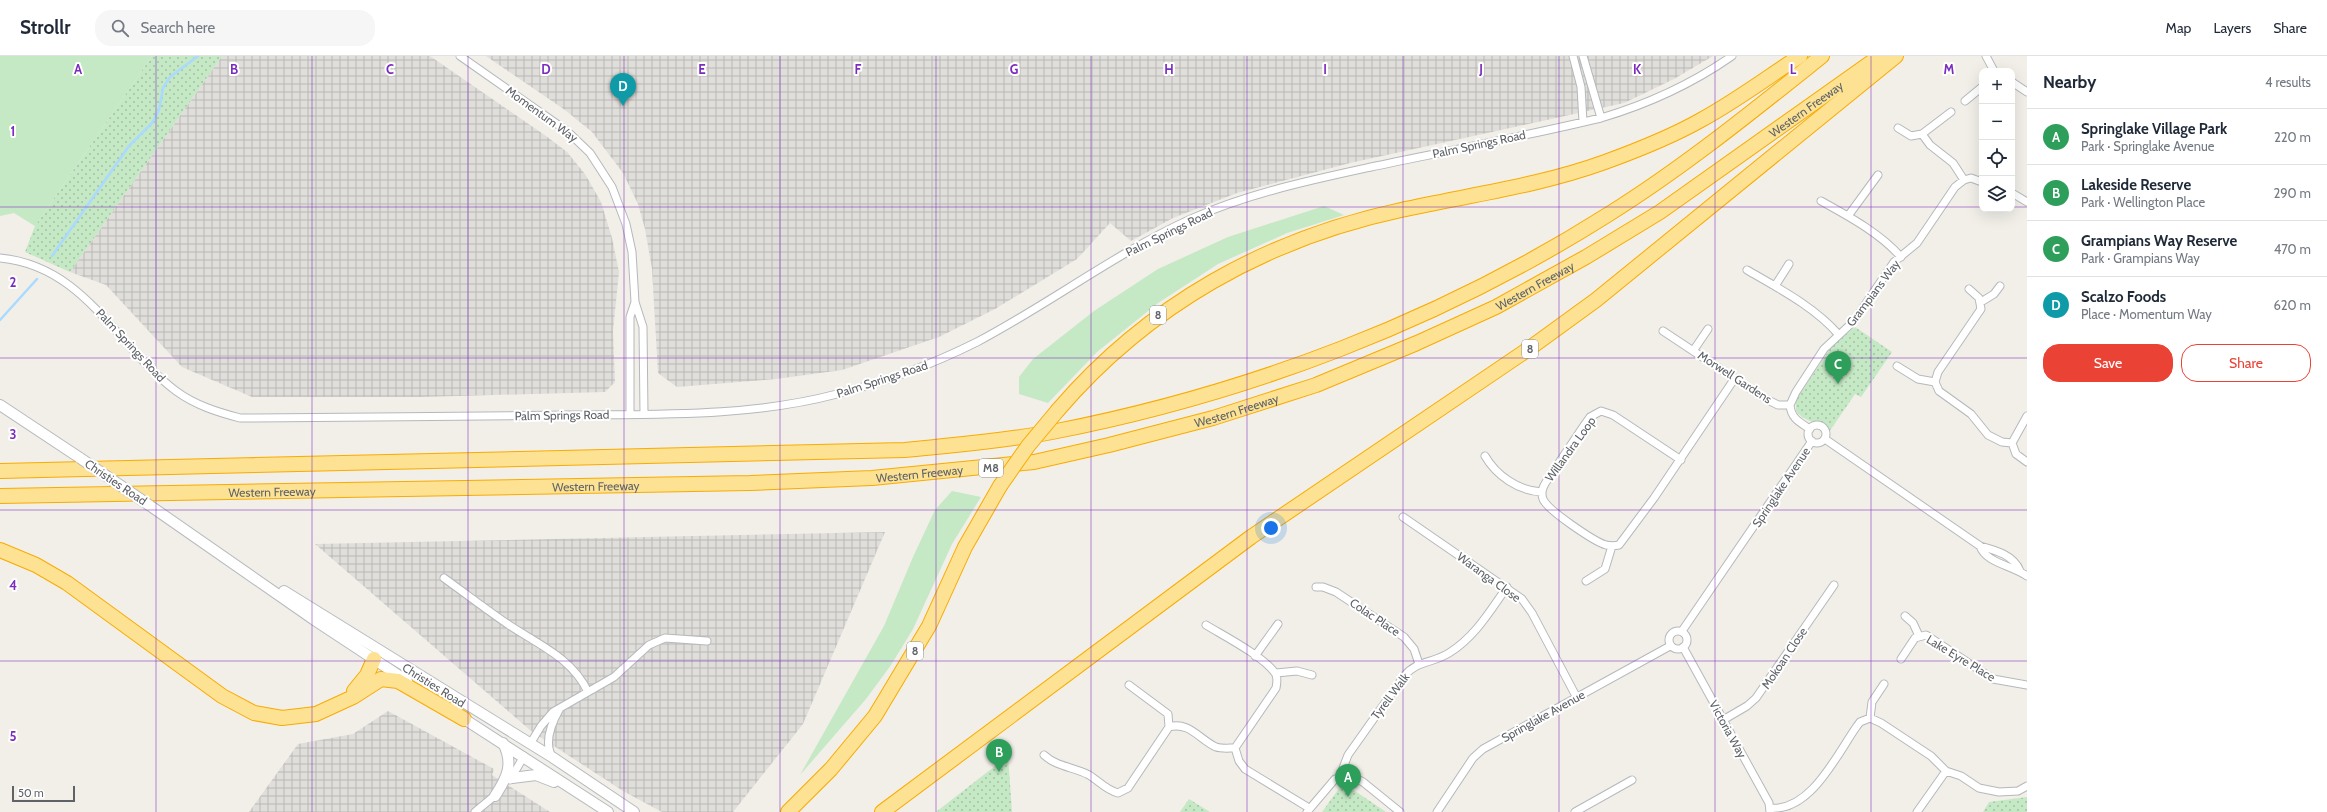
<!DOCTYPE html>
<html lang="en">
<head>
<meta charset="utf-8">
<style>
	:root { --surface:#fff; --page:#f6f6f7; --text:#1f2937; --muted:#747a83; --line:#e0e1e3; --accent:#ea4335 }
	body { margin:0; font-family:Cabin,sans-serif; background:var(--page); color:var(--text) }
	.controls { position:absolute; right:12px; top:12px; display:grid; overflow:hidden; border-radius:8px; box-shadow:0 4px 16px #0002 }
	.controls button { width:36px; height:36px; display:grid; place-items:center; padding:0; border:0; border-bottom:1px solid var(--line); background:var(--surface); color:var(--text); font:20px sans-serif }
	.scale { position:absolute; left:12px; bottom:10px; width:63px; box-sizing:border-box; padding-left:4px; border:2px solid #5f6368; border-top:0; font-size:11px; line-height:14px; white-space:nowrap; color:#5f6368; -webkit-text-stroke:3px #fff; paint-order:stroke }
	.you { position:absolute; left:1271px; top:472px; width:14px; height:14px; margin:-10px; border:3px solid #fff; border-radius:50%; background:#1a73e8; box-shadow:0 0 0 6px #1a73e833 }
	.badge { display:grid; place-items:center; width:26px; height:26px; border-radius:50%; background:var(--accent); color:#fff; font-size:13px; font-weight:700 }
	.pin { position:absolute; translate:-50% -33px; filter:drop-shadow(0 1px 2px #0008) }
	.pin::after { content:''; position:absolute; top:21px; width:14px; height:12px; background:inherit; clip-path:polygon(0 0,100% 0,50% 100%) }
	.list { margin:0; padding:0; list-style:none }
	h2 { display:flex; justify-content:space-between; align-items:center; height:52px; margin:0; padding:0 16px; font-size:17px }
	h2 small { font-size:13px; font-weight:400; color:var(--muted) }
	.list li { display:grid; grid-template-columns:26px 1fr auto; gap:12px; align-items:center; box-sizing:border-box; height:56px; padding:0 16px; border-top:1px solid var(--line) }
	.list b { display:block; font-size:15px; white-space:nowrap }
	.list p { margin:0; font-size:13px; white-space:nowrap; color:var(--muted) }
	.list em { font-size:13px; font-style:normal; color:var(--muted) }
	.actions { display:flex; gap:8px; padding:12px 16px }
	.actions a { flex:1; padding:9px 0; border:1px solid var(--accent); border-radius:16px; text-align:center; font-size:14px; color:var(--accent) }
	.actions .main { background:var(--accent); color:#fff }
	.icon { flex:none; width:22px; height:22px; fill:none; stroke:currentColor; stroke-width:2; stroke-linecap:round; stroke-linejoin:round }
	.map { position:relative; flex:none; width:2027px; height:756px; overflow:hidden }
	header { display:flex; align-items:center; gap:24px; box-sizing:border-box; height:56px; padding:0 20px; background:var(--surface); border-bottom:1px solid var(--line) }
	header strong { font-size:19px }
	nav { display:flex; gap:22px; margin-inline-start:auto; font-size:14px }
	.search { width:280px; height:36px; background:var(--page); display:flex; align-items:center; gap:10px; box-sizing:border-box; padding:0 14px; border-radius:16px; color:var(--muted); font-size:15px }
	main { display:flex }
	aside { flex:1; background:var(--surface) }
	.map>svg:first-child { display:block }
</style>
</head>
<body>
<header>
<strong>Strollr</strong>
<div class="search"><svg class="icon" aria-label="search" viewBox="0 0 24 24"><circle cx="10" cy="10" r="6"/><path d="M15 15l6 6"/></svg>Search here</div>
<nav><a>Map</a><a>Layers</a><a>Share</a></nav>
</header>
<main>
<div class="map">
<svg width="2027" height="756" viewBox="0 0 2027 756">
	<defs>
		<pattern id="industrial-grid" width="8" height="8" patternUnits="userSpaceOnUse"><rect width="8" height="8" fill="#e0deda"/><path d="M0 4h8M4 0v8" fill="none" stroke="#b9b8b5"/></pattern>
		<pattern id="park-dots" width="8" height="8" patternUnits="userSpaceOnUse"><rect width="8" height="8" fill="#c5e8c5"/><path d="M2 2h.1M6 6h.1" fill="none" stroke="#a3c0a4" stroke-width="1.8" stroke-linecap="round"/></pattern>
	</defs>
	<rect width="100%" height="100%" fill="#f1efe8"/>
	<path fill="url(#industrial-grid)" d="M222,0H430L546,80L567,96L585,118L601,146L612,182L619,216L613,275L615,326L605,336L421,341H252L182,311L106,229L70,216Z
		M486,0H1713L1674,23L1624,47L1350,107L1237,137L1173,162L1131,185L1110,167L1077,203L995,253L939,281L842,314L776,323L677,331L658,317L652,213L645,173L638,148L623,117L592,76L565,54Z
		M885,476L803,668L733,756H662L623,735L531,675L315,488Z
		M388,655L494,713L492,719L550,756H249L298,688L353,678Z"/>
	<path fill="#c5e8c5" d="M0,0H152L35,170L14,157L0,160Z
		M1324,150L1344,159L1287,177L1218,208L1158,247L1097,296L1048,347L1019,338V321L1033,303L1094,255L1158,213L1228,181Z
		M952,435L981,441L952,488L913,573L891,609L866,643L800,719L884,570L913,501L935,454Z"/>
	<path fill="url(#park-dots)" d="M152,0H222L70,216L25,196L35,170Z
		M1855,271L1892,296L1861,341L1855,338L1829,376L1822,366L1810,365L1802,361L1796,355V344L1832,290Z
		M1008,700L1012,756H936Z
		M1343,727L1386,756H1322Z
		M2027,741V756H1983L1989,746Z
		M1189,743L1210,756H1180Z"/>
	<g fill="none" stroke-linecap="round" stroke-linejoin="round">
		<path stroke="#aadaff" stroke-width="2.5" d="M52,200L129,90L152,67L159,54L163,32L170,21L198,0
			M0,264L37,223"/>
		<g stroke="#b5b8bc" stroke-width="9">
			<path id="street" d="M460,0L567,75L590,97L612,131L626,168L632,196L635,246L643,271L644,358
				M1573,0L1581,31L1583,66
				M1583,0L1601,62
				M1986,0L1994,15
				M2012,26L2027,36
				M1965,45L1982,31
				M1898,72L1911,80L1922,78L1930,89L1953,107L1964,124
				M1922,78L1951,56
				M2012,137L2027,146
				M1821,145C1848,160 1880,177 1901,201
				M1848,160L1878,119
				M0,202C85,210 115,289 176,335C195,349 217,356 240,362C349,362 459,360 568,359C657,358 750,361 837,338C885,326 933,308 977,286C1051,247 1117,196 1193,162C1250,137 1311,124 1371,111C1448,95 1525,80 1601,62C1648,48 1692,28 1732,0
				M1747,214C1778,232 1815,251 1839,279
				M1775,230L1789,208
				M1981,246L1994,238L2000,230
				M1663,275L1764,342L1778,349H1790C1791,362 1799,366 1810,373
				M1693,295L1708,273
				M1897,310L1918,323L1935,326L1939,335L1971,358L1988,379L2002,386L2012,387
				M1935,326L1938,316L1981,253L1979,242L1969,233
				M1790,349L1796,336L1824,293L1854,265L1894,206L1917,187L1955,131L1964,124L1971,122L1982,126
				M630,358V261L635,246
				M2027,360L2012,387L2016,398L2027,406
				M1808 378a9 9 0 1 1 18 0a9 9 0 1 1-18 0Z
				M1825,383L1980,490C1995,494 2014,499 2020,515
				M1485,400C1496,419 1518,435 1542,436
				M1681,404L1613,359L1601,355L1590,361L1585,368L1548,423C1544,429 1540,435 1543,443C1547,454 1595,486 1606,489C1611,490 1614,490 1619,489L1654,442L1735,322
				M1403,461L1522,543L1532,557L1577,642
				M1980,490C1986,507 2011,509 2027,520
				M444,522C466,538 487,554 509,569C539,589 572,602 588,636
				M1586,525L1605,513L1612,490
				M1316,531H1323L1336,536L1404,581L1414,593L1419,608
				M1905,560L1913,567L1919,580
				M1206,569C1224,580 1263,600 1275,617C1278,621 1277,627 1276,632L1235,692
				M1669 584a9 9 0 1 1 18 0a9 9 0 1 1-18 0Z
				M1682,575L1812,385
				M1683,591L1769,747L1770,756
				M1255,600L1278,568
				M1901,603L1915,582L1926,579L1993,623L2027,629
				M1276,617L1297,615L1312,619
				M1129,629L1168,658L1169,671
				M1870,662L1872,646L1884,628
				M1723,664L1747,650L1756,642L1834,529
				M530,688L541,670L553,656L614,621L649,589L665,582L707,585
				M1044,699C1057,711 1074,711 1089,719C1099,725 1106,734 1118,737L1128,732L1132,726L1169,671C1189,665 1200,684 1216,691C1222,693 1229,692 1235,692L1239,705L1245,713L1309,752
				M552,701C544,686 551,668 559,654
				M1344,719L1343,712L1348,699L1404,620C1418,604 1431,608 1449,597C1475,581 1490,555 1507,531
				M510,724L524,700
				M1770,752C1811,756 1837,698 1857,670L1860,666L1870,662L1881,667L1931,700L1946,715L1961,720L1979,732L1999,736L2018,735L2027,730
				M475,756L498,737
				M1307,756L1335,723L1349,719L1363,726L1400,756
				M1437,756L1473,702L1483,693L1670,590
				M1575,756L1632,724
				M1917,756L1946,715"/>
		</g>
		<g stroke="#b6babf" stroke-width="12">
			<path id="secondary" d="M0,349L80,402
				M149,449L313,563L407,625
				M284,535L552,701L634,756
				M458,659L608,756
				M512,722L536,719L554,726
				M495,740C507,722 514,708 503,687"/>
		</g>
		<g stroke="#f9ab00" stroke-width="16">
			<g id="highway">
				<path d="M1058,354C1148,249 1266,183 1401,154C1469,139 1539,130 1605,106C1638,94 1671,81 1701,64C1736,45 1768,21 1800,0"/>
				<path d="M0,415L905,394C954,389 1004,385 1052,376C1248,338 1440,265 1609,158C1684,111 1753,55 1822,0"/>
				<path id="s1" d="M0,440L750,427L872,422L1034,406L1109,389L1213,362L1316,329L1417,287L1496,251L1586,201L1660,156L1880,0"/>
				<path d="M0,494L36,509L67,527L222,640L254,657L282,662L316,658L353,641L381,623L398,625L464,663"/>
				<path d="M354,635L367,619L374,603"/>
				<path d="M788,756L831,713L875,660L929,570L965,491L1000,430"/>
				<path d="M882,756L1251,481L1530,292L1596,244L1896,0"/>
			</g>
		</g>
		<use href="#street" stroke="#fff" stroke-width="7"/>
		<use href="#secondary" stroke="#fff" stroke-width="10"/>
		<use href="#highway" stroke="#fde293" stroke-width="14"/>
		<g stroke="#b6babf" stroke-width="12" stroke-linecap="butt">
			<path id="secondary-bridge" d="M80,402L149,449"/>
		</g>
		<g stroke="#f9ab00" stroke-width="16" stroke-linecap="butt">
			<path id="highway-bridge" d="M1000,430L1028,390L1058,354"/>
		</g>
		<use href="#secondary-bridge" stroke="#fff" stroke-width="10"/>
		<use href="#highway-bridge" stroke="#fde293" stroke-width="14"/>
	</g>
	<path fill="none" stroke="#7b2cbf" stroke-width="1" stroke-opacity="0.55" d="M156,0V756M312,0V756M468,0V756M624,0V756M780,0V756M936,0V756M1091,0V756M1247,0V756M1403,0V756M1559,0V756M1715,0V756M1871,0V756M0,151H1982M2012,151H2027M0,302H2027M0,454H2027M0,605H2027"/>
	<g text-anchor="middle" dominant-baseline="central" stroke-width="4" stroke-linejoin="round" paint-order="stroke">
		<g fill="#fff" stroke="#8f9295" stroke-width="1">
			<rect x="1150" y="250" width="16" height="18" rx="3"/>
			<rect x="1522" y="284" width="16" height="18" rx="3"/>
			<rect x="979" y="403" width="24" height="18" rx="3"/>
			<rect x="907" y="586" width="16" height="18" rx="3"/>
		</g>
		<g font-size="11" font-weight="bold" fill="#5f6368">
			<text x="1158" y="259">8</text>
			<text x="1530" y="293">8</text>
			<text x="991" y="412">M8</text>
			<text x="915" y="595">8</text>
		</g>
		<g font-size="12" fill="#5f6368" stroke="#fff">
			<text stroke="none"><textPath href="#s1" startOffset="1892">Western Freeway</textPath></text>
			<text transform="translate(542 58) rotate(36)">Momentum Way</text>
			<text transform="translate(1479 88) rotate(-12)">Palm Springs Road</text>
			<text transform="translate(1169 176) rotate(-26)">Palm Springs Road</text>
			<text stroke="none"><textPath href="#s1" startOffset="1568">Western Freeway</textPath></text>
			<text transform="translate(1873 237) rotate(-53)">Grampians Way</text>
			<text transform="translate(131 289) rotate(47)">Palm Springs Road</text>
			<text transform="translate(1735 321) rotate(33)">Morwell Gardens</text>
			<text transform="translate(882 323) rotate(-18)">Palm Springs Road</text>
			<text stroke="none"><textPath href="#s1" startOffset="1244">Western Freeway</textPath></text>
			<text transform="translate(562 359) rotate(-1)">Palm Springs Road</text>
			<text transform="translate(1570 393) rotate(-54)">Willandra Loop</text>
			<text stroke="none"><textPath href="#s1" startOffset="920">Western Freeway</textPath></text>
			<text transform="translate(116 426) rotate(34)">Christies Road</text>
			<text stroke="none"><textPath href="#s1" startOffset="596">Western Freeway</textPath></text>
			<text transform="translate(1781 431) rotate(-56)">Springlake Avenue</text>
			<text stroke="none"><textPath href="#s1" startOffset="272">Western Freeway</textPath></text>
			<text transform="translate(1489 521) rotate(36)">Waranga Close</text>
			<text transform="translate(1375 561) rotate(34)">Colac Place</text>
			<text transform="translate(1784 602) rotate(-56)">Mokoan Close</text>
			<text transform="translate(1961 602) rotate(31)">Lake Eyre Place</text>
			<text transform="translate(434 629) rotate(32)">Christies Road</text>
			<text transform="translate(1390 640) rotate(-53)">Tyrell Walk</text>
			<text transform="translate(1543 660) rotate(-29)">Springlake Avenue</text>
			<text transform="translate(1728 673) rotate(61)">Victoria Way</text>
		</g>
	</g>
	<g font-size="13" text-anchor="middle" font-weight="bold" fill="#7b2cbf" stroke="#fff" stroke-width="4" stroke-linejoin="round" paint-order="stroke">
		<text x="78" y="18">A</text>
		<text x="234" y="18">B</text>
		<text x="390" y="18">C</text>
		<text x="546" y="18">D</text>
		<text x="702" y="18">E</text>
		<text x="858" y="18">F</text>
		<text x="1014" y="18">G</text>
		<text x="1169" y="18">H</text>
		<text x="1325" y="18">I</text>
		<text x="1481" y="18">J</text>
		<text x="1637" y="18">K</text>
		<text x="1793" y="18">L</text>
		<text x="1949" y="18">M</text>
		<text x="13" y="80">1</text>
		<text x="13" y="231">2</text>
		<text x="13" y="383">3</text>
		<text x="13" y="534">4</text>
		<text x="13" y="685">5</text>
	</g>
</svg>
<div class="controls">
<button>+</button>
<button>−</button>
<button><svg class="icon" aria-label="locate" viewBox="0 0 24 24"><circle cx="12" cy="12" r="6"/><path d="M12 2v4M12 18v4M2 12h4M18 12h4"/></svg></button>
<button><svg class="icon" aria-label="layers" viewBox="0 0 24 24"><path d="M12 4l9 5-9 5-9-5zM3 14l9 5 9-5"/></svg></button>
</div>
<div class="scale">50 m</div>
<div class="you"></div>
<div class="pin badge" style="left:1348px;top:741px;background:#2e9e5b">A</div>
<div class="pin badge" style="left:999px;top:716px;background:#2e9e5b">B</div>
<div class="pin badge" style="left:1838px;top:328px;background:#2e9e5b">C</div>
<div class="pin badge" style="left:623px;top:50px;background:#0f9aa8">D</div>
</div>
<aside>
<h2>Nearby<small>4 results</small></h2>
<ul class="list">
<li><span class="badge" style="background:#2e9e5b">A</span><div><b>Springlake Village Park</b><p>Park · Springlake Avenue</p></div><em>220 m</em></li>
<li><span class="badge" style="background:#2e9e5b">B</span><div><b>Lakeside Reserve</b><p>Park · Wellington Place</p></div><em>290 m</em></li>
<li><span class="badge" style="background:#2e9e5b">C</span><div><b>Grampians Way Reserve</b><p>Park · Grampians Way</p></div><em>470 m</em></li>
<li><span class="badge" style="background:#0f9aa8">D</span><div><b>Scalzo Foods</b><p>Place · Momentum Way</p></div><em>620 m</em></li>
</ul>
<div class="actions"><a class="main">Save</a><a>Share</a></div>
</aside>
</main>
</body>
</html>
